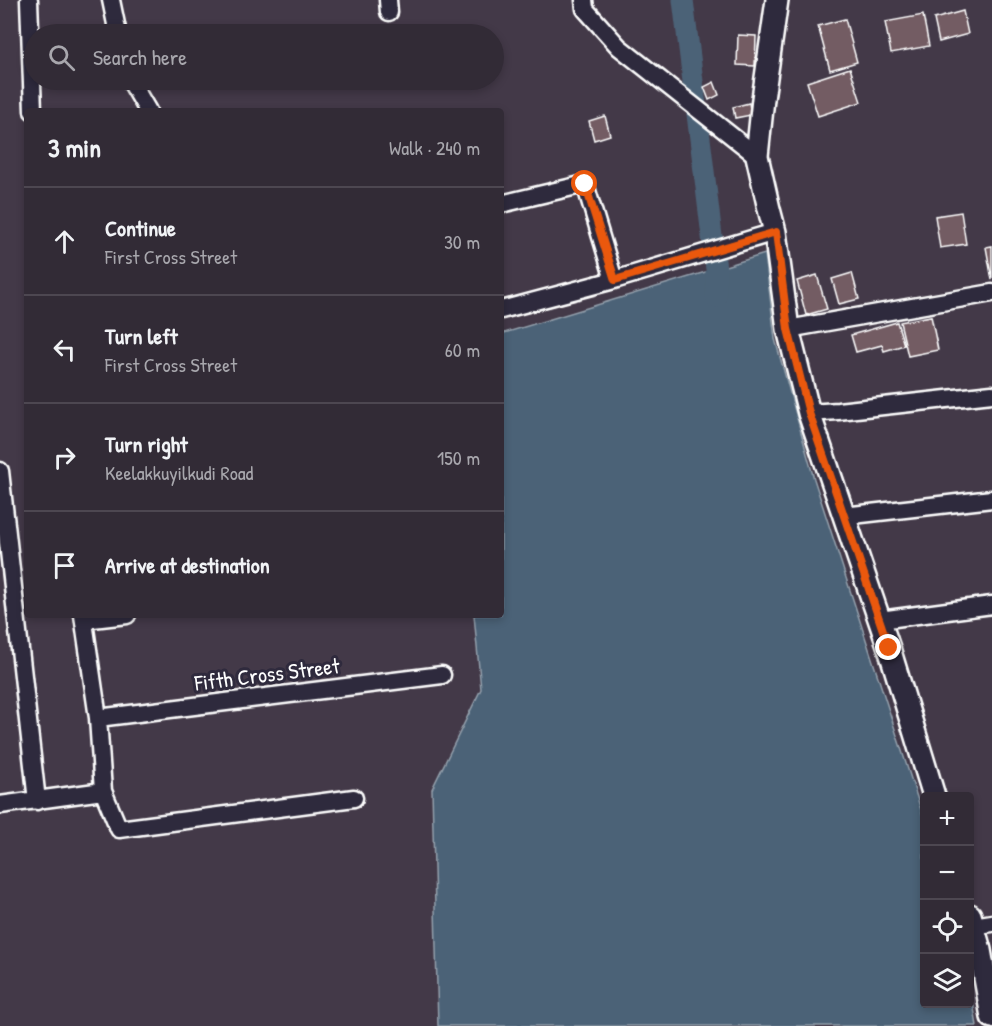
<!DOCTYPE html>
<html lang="en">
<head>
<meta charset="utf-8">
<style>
	:root { --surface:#322b36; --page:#3a333e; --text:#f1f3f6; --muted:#a8a7ad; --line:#4d4751 }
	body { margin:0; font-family:"Patrick Hand",sans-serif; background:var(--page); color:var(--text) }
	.controls { position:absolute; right:18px; bottom:18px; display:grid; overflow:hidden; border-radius:6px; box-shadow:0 3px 9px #0003 }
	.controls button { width:54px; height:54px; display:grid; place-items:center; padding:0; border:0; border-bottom:2px solid var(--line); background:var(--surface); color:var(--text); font:30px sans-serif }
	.stop { position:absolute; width:18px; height:18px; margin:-14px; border:4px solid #ea580c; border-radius:50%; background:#fff }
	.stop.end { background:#ea580c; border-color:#fff; box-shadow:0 2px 6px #0008 }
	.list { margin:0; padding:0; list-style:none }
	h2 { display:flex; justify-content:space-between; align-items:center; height:78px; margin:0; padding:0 24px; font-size:26px }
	h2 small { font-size:20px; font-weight:400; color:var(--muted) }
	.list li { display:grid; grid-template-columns:39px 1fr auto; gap:18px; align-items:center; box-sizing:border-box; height:108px; padding:0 24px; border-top:2px solid var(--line) }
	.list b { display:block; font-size:22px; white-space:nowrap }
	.list p { margin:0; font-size:20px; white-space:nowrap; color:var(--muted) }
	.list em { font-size:20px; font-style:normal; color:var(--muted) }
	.icon { flex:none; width:33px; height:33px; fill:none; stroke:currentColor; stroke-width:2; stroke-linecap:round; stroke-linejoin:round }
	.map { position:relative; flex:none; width:992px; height:1026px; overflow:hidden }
	.search { position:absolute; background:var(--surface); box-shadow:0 3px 9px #0003; left:24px; top:24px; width:480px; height:66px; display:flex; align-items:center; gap:15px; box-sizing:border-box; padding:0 21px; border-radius:33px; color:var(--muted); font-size:22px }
	.panel { position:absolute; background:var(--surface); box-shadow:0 3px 9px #0003; left:24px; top:108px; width:480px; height:510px; border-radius:6px }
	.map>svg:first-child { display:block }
</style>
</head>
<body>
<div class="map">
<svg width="992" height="1026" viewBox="0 0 992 1026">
	<rect width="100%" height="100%" fill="#433948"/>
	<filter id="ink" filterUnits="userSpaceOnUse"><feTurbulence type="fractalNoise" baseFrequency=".0167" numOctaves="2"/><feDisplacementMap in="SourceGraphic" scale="12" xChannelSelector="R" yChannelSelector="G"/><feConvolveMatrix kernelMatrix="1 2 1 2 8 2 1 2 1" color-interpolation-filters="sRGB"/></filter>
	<g filter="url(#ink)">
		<path fill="#4c6277" stroke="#94a1ad" stroke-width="1.5" d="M765,254L775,339L814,479L924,819V1004H970V985L977,1026H438L432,789L481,689L474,615H501V334Z"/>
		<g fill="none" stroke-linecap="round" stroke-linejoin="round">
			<path stroke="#4c6277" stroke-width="21" d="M683,0L716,269V297"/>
		</g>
		<path fill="#735c63" stroke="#fff" stroke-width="1.5" d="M963,11L968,34L939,42L934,19Z
			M923,15L929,46L891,53L885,22Z
			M845,19L857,62L830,70L818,26Z
			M738,35L756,36L755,66L737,65Z
			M850,68L861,102L818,116L807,82Z
			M714,82L719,95L709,100L704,87Z
			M749,103L751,115L735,118L733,107Z
			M605,116L610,135L594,140L589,121Z
			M961,212L966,244L940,248L935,216Z
			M992,246V280L986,247Z
			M852,273L859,299L839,304L832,279Z
			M817,275L827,309L806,315L797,281Z
			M931,316L938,350L908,356L900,322Z
			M897,322L904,345L884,351L882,345L856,352L851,335Z"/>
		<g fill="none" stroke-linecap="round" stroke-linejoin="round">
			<g stroke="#fff" stroke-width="21">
				<path id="minor" d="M29,0L33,111
					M111,0L118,34
					M388,0L389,12
					M584,0L585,9L619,47L757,156
					M130,80L148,111
					M501,204L585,184L614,280L775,232
					M501,310L614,280
					M788,329L992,293
					M809,413L838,411L992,394
					M0,471L37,801
					M844,516L992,499
					M84,620L127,615
					M880,620L992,605
					M98,718L442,675
					M103,791L119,829L354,798
					M0,805L103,791L98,718L83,615
					M973,926L992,923"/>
			</g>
			<g stroke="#fff" stroke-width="26">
				<path id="tertiary" d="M777,0L763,99L757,156L769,209L775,232L788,329L809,413L889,648L934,796
					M970,915L980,950L992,1017"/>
			</g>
			<use href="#minor" stroke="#2f2a3d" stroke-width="16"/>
			<use href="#tertiary" stroke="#2f2a3d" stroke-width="21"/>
		</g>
	</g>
	<g fill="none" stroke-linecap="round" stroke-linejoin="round" filter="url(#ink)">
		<path stroke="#ea580c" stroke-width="8" d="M585,184L615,280L776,232L788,329L809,413L889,648"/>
	</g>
	<g text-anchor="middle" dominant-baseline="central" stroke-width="6" stroke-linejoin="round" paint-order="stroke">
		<g font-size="22" fill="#fff" stroke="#2f2a3d">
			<text transform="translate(267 674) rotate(-7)">Fifth Cross Street</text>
		</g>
	</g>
</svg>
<div class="controls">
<button>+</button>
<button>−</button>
<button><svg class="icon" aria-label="locate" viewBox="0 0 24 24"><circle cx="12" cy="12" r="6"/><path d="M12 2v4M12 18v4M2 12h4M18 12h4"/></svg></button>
<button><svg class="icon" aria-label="layers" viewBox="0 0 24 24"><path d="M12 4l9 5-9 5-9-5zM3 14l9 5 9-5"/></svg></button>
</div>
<div class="stop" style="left:585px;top:184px"></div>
<div class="stop end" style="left:889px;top:648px"></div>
<div class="search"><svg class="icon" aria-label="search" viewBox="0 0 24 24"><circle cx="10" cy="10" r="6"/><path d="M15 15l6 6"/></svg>Search here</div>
<section class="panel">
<h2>3 min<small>Walk · 240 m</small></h2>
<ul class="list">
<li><svg class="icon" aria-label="ahead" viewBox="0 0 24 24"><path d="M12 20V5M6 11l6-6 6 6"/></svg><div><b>Continue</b><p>First Cross Street</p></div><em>30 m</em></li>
<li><svg class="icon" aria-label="left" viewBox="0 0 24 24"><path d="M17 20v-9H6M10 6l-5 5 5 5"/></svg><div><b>Turn left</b><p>First Cross Street</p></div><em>60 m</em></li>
<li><svg class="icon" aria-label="right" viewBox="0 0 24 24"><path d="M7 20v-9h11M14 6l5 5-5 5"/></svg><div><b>Turn right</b><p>Keelakkuyilkudi Road</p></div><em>150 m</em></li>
<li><svg class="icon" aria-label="arrive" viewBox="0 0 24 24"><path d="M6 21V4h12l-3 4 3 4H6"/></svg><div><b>Arrive at destination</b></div></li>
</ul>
</section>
</div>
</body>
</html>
